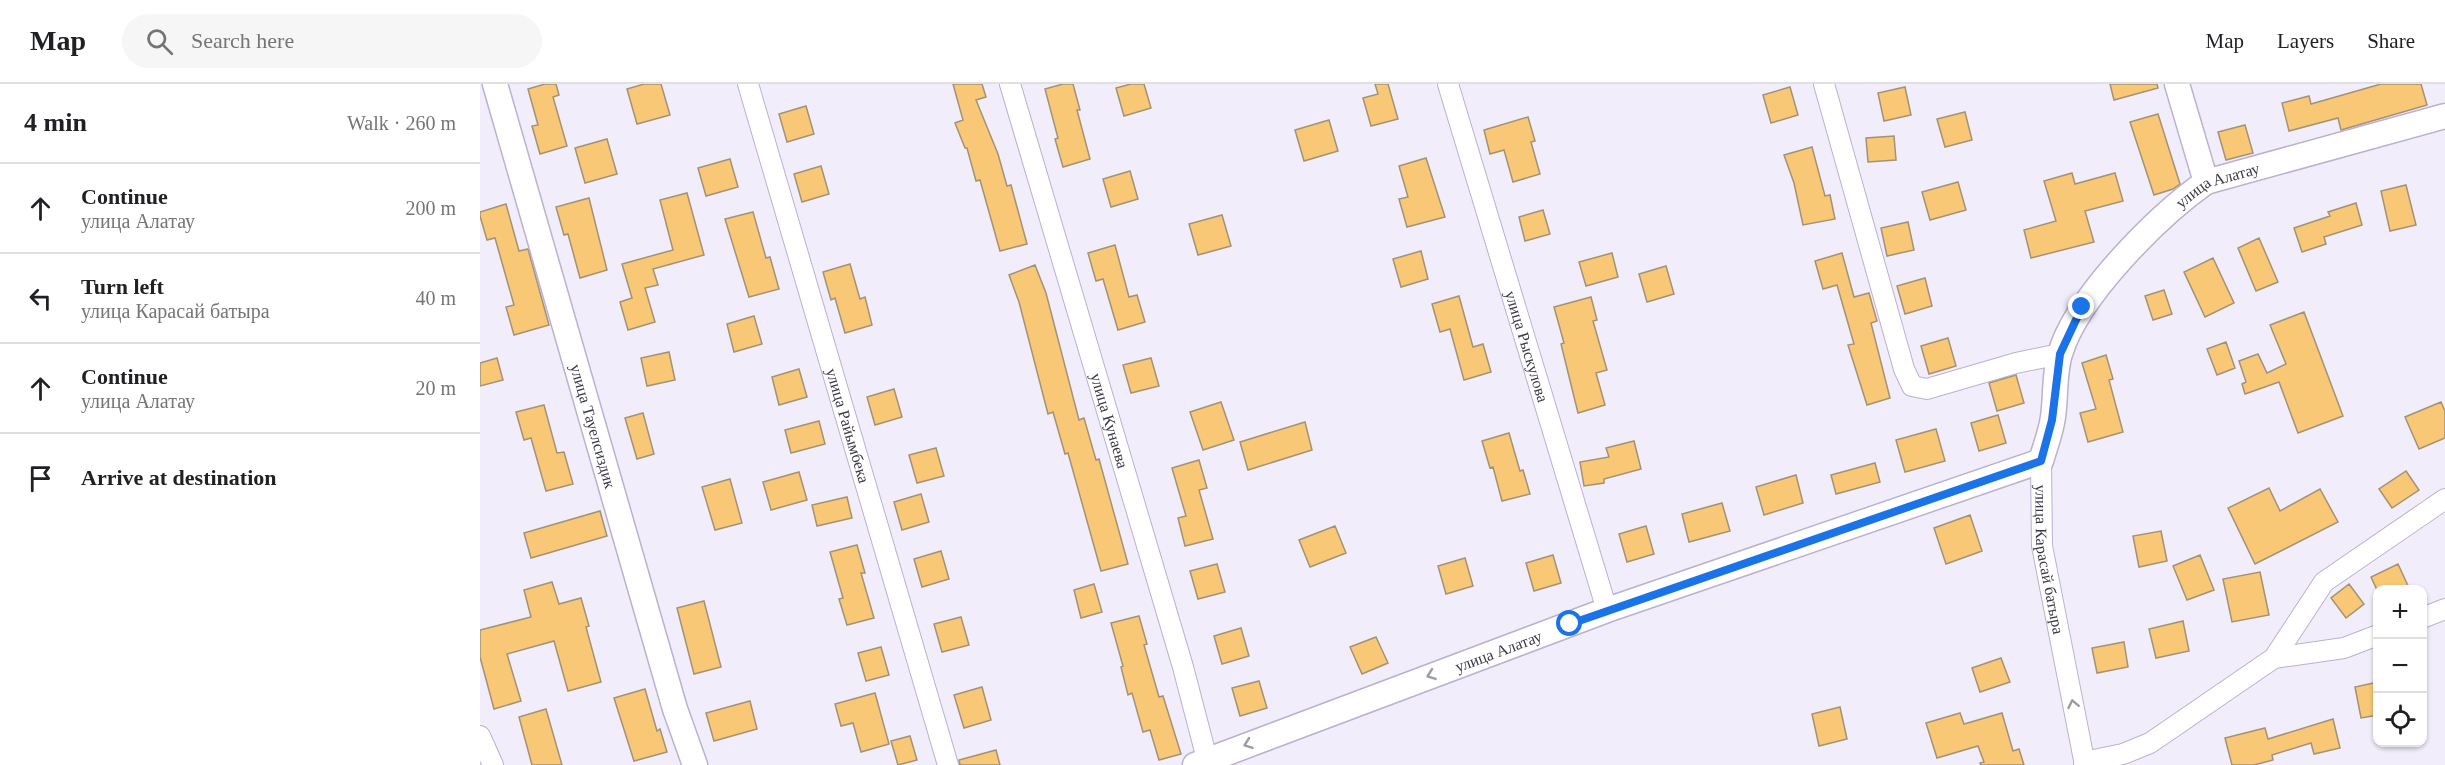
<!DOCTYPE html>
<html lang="en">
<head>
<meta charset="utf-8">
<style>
	:root { --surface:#fff; --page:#f6f6f6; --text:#202124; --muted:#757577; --line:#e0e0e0 }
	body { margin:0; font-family:"Times New Roman",serif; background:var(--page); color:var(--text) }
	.controls { position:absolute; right:18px; bottom:18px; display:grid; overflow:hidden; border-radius:12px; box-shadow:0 2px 4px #0004 }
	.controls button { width:54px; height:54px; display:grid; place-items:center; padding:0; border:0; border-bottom:2px solid var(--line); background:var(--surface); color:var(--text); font:30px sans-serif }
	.stop { position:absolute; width:18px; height:18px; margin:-14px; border:4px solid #1a73e8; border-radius:50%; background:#fff }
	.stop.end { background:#1a73e8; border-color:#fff; box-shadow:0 2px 6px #0008 }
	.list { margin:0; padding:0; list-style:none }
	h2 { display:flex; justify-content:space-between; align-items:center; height:78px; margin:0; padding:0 24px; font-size:26px }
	h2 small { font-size:20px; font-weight:400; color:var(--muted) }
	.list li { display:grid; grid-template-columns:39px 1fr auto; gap:18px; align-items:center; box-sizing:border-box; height:90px; padding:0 24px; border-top:2px solid var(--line) }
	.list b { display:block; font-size:22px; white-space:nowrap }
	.list p { margin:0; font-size:20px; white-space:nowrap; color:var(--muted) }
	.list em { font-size:20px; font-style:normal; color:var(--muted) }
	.icon { flex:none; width:33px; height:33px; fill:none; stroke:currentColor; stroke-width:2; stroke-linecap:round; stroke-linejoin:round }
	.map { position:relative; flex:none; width:1965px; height:681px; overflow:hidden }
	header { display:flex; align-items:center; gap:36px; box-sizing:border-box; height:84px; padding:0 30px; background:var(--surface); border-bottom:2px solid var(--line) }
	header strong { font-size:28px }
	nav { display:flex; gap:33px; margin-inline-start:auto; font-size:21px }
	.search { width:420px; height:54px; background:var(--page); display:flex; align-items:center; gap:15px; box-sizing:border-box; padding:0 21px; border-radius:33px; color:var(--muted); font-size:22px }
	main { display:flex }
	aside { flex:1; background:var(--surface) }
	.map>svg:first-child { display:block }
</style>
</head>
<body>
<header>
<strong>Map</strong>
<div class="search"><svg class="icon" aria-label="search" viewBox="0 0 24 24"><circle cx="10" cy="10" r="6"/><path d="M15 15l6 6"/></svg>Search here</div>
<nav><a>Map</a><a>Layers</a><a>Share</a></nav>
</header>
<main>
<aside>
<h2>4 min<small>Walk · 260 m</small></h2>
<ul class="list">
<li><svg class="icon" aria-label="ahead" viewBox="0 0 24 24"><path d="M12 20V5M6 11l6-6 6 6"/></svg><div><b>Continue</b><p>улица Алатау</p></div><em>200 m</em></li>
<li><svg class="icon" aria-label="left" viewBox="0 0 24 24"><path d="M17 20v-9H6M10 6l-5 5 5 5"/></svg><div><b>Turn left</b><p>улица Карасай батыра</p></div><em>40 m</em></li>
<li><svg class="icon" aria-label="ahead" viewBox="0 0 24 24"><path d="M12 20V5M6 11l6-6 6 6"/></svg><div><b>Continue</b><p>улица Алатау</p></div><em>20 m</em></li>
<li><svg class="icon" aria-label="arrive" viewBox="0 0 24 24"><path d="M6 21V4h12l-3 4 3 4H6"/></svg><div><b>Arrive at destination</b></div></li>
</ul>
</aside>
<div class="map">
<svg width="1965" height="681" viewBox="0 0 1965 681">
	<rect width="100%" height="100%" fill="#f1edfa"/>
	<path fill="#f8c876" stroke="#a39275" stroke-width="1.5" d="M65,0H76L79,11L73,13L87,62L60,70L52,42L58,41L48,5Z
		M164,0H181L190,31L157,40L147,5Z
		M473,0H502L506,13L496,16L518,70L527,102L531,101L547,160L520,167L500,96L496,97L487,64H485L475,39L483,36Z
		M583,0H593L600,26H597L610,75L583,83L575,55L578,54L565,5Z
		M651,0H664L671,24L644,32L636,4Z
		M895,0H908L918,35L891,42L883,14L898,10Z
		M1630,0H1677L1678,4L1634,16Z
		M1901,0H1941L1947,21L1861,46L1858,34L1809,47L1802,19L1829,12L1831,20Z
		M1310,3L1318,31L1291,39L1283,11Z
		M1425,3L1431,31L1404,37L1398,9Z
		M326,22L334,50L307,58L299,30Z
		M1485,28L1492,56L1465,63L1457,35Z
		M1678,30L1700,100L1693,105L1674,111L1650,38Z
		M1048,33L1055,57L1051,58L1060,90L1033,98L1024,66L1010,70L1004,46Z
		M849,36L858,67L824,77L815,46Z
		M1765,41L1773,69L1746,76L1738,48Z
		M1414,52L1416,76L1388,78L1386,54Z
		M127,55L137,90L105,99L95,64Z
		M1332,63L1345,112L1350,111L1355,135L1323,141L1314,99L1304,71Z
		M946,74L965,133L927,143L919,115L928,113L919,82Z
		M250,75L258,103L226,112L218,84Z
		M341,82L349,110L322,118L314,90Z
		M650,87L658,115L631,123L623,95Z
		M1592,89L1595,100L1635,89L1643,117L1605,127L1614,158L1551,174L1544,146L1576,137L1564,97Z
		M1478,98L1486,126L1450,136L1442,108Z
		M1926,101L1936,141L1910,147L1901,107Z
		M207,109L224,171L173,185L178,201L165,204L175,238L148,246L140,218L152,214L142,180L193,166L180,116Z
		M109,114L127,186L100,194L88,150L84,151L76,123Z
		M1876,119L1882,141L1844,153L1846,160L1822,168L1814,144L1850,132L1848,128Z
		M26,120L39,167L48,165L69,241L34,251L26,223L34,221L15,154L7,156L0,132V128Z
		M1063,126L1070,150L1045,157L1039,133Z
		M273,128L286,174L290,173L299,205L269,213L245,135Z
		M742,131L751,162L718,171L709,140Z
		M1428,138L1434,166L1407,172L1401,144Z
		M1779,154L1798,198L1776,207L1758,164Z
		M635,161L649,213L657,211L665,238L638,246L623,195L616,197L608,169Z
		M941,167L948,195L921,203L913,175Z
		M1132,169L1138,193L1106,202L1099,178Z
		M1362,169L1374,213L1389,209L1397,237L1391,239L1410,314L1387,321L1368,261L1374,260L1357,201L1343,205L1335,177Z
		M1733,174L1754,219L1725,233L1704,188Z
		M370,180L380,215L385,213L392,241L365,249L355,214L351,216L343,188Z
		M555,181L566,209L599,336L604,334L616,376L619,375L648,480L621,487L588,369L585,370L573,328L568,330L539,218L529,191Z
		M1186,182L1194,210L1167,218L1159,190Z
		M1445,194L1452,222L1425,230L1417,202Z
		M1684,206L1692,230L1673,236L1665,212Z
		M979,212L993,263L1003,260L1011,288L984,296L970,245L960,248L952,220Z
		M1111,213L1117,236L1113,237L1127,286L1116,289L1125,321L1098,329L1081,260L1084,259L1074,223Z
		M1824,228L1863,332L1818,349L1799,298L1765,310L1762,300L1766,298L1759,277L1778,270L1787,289L1806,280L1790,241Z
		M274,232L282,260L254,268L247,240Z
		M1468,254L1476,282L1449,290L1441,262Z
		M1746,258L1755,284L1737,291L1727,265Z
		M189,268L195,296L167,302L161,274Z
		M1626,271L1633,295L1629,296L1643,348L1608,358L1600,329L1616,325L1602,279Z
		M17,274L23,296L0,302V279Z
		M671,274L679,302L651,309L643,281Z
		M319,285L327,313L299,321L292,293Z
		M1536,291L1544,319L1517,327L1509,299Z
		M414,305L422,333L395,341L387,313Z
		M741,318L754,356L723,366L710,328Z
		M1961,318L1965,327V354L1939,365L1925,333Z
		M64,321L77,369L84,368L93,400L66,407L51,354L44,356L36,328Z
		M163,329L174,370L157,375L145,334Z
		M1518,331L1526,359L1499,367L1491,339Z
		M339,337L345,360L311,369L305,346Z
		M825,338L832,366L768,386L760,358Z
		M1456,345L1465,377L1425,388L1416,356Z
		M1029,349L1040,387L1043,386L1050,410L1022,417L1013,383L1010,384L1002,357Z
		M1154,357L1161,385L1124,395V399L1104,402L1100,378L1129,373L1126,364Z
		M456,364L464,392L437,399L429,371Z
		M719,376L727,404L719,406L733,455L705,462L698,434L706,432L692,384Z
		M1395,379L1400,398L1356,410L1351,391Z
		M1926,387L1939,406L1912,424L1899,405Z
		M319,388L327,416L291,426L283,398Z
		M1316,391L1323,419L1284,431L1276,403Z
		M250,395L262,439L235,446L222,403Z
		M1789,404L1800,427L1840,405L1858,438L1775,480L1748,424Z
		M441,410L449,438L422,446L414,418Z
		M367,413L372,434L337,442L332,421Z
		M1242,419L1250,447L1209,458L1202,430Z
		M120,427L127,452L51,474L44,449Z
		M1490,431L1502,467L1466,480L1454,444Z
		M855,442L866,469L830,483L819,456Z
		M1166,442L1174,470L1147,478L1139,450Z
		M1681,447L1687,477L1659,483L1653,452Z
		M377,461L385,489H381L394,534L367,541L359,515L363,514L350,468Z
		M461,467L469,495L442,503L434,475Z
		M1073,471L1081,499L1054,507L1046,479Z
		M1720,471L1734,506L1707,516L1693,482Z
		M985,474L993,502L966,510L958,482Z
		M737,480L745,508L718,515L710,487Z
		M1918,480L1930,506H1897L1891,493Z
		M1780,488L1789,531L1752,538L1743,495Z
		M72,498L79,520L101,514L109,542L106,543L121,598L88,607L74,557L27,570L41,617L14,625L0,573V546L51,533L44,506Z
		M614,500L622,528L601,534L594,506Z
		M1869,500L1884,520L1866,534L1851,514Z
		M224,517L241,583L214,590L197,524Z
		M659,532L667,560L664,561L679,613L683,612L701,670L679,676L670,646L663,648L652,609L648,611L641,583L643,582L631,539Z
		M481,533L489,561L462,568L454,540Z
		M1703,537L1709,567L1676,574L1669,545Z
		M761,544L769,572L742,580L734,552Z
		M896,553L908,579L882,590L870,563Z
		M1644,558L1648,583L1617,589L1612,564Z
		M401,563L409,591L386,597L378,569Z
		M1521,574L1530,598L1500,608L1492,584Z
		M779,597L787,624L760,632L752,604Z
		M1898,598V631L1881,634L1875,603Z
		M502,603L511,636L484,644L474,611Z
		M165,605L177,647L180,645L187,668L154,677L134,614Z
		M395,609L409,660L381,668L373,639L361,642L355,620Z
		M270,617L277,645L234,657L226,629Z
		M1360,623L1367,655L1339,662L1332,630Z
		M66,625L82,681H52L39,633Z
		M1480,629L1484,640L1522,629L1533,667L1539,665L1544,681H1501L1500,679L1504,678L1498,662L1457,674L1446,639Z
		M1853,635L1860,664L1834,670L1831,659L1792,671L1793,676L1774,681H1752L1745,654L1785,644L1788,655Z
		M430,652L437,676L418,681L411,657Z
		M516,666L520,681H480L479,676Z"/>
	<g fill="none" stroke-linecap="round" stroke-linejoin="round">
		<g stroke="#bbb1d0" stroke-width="22">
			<g id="minor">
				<path id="s1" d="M268,0L468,681"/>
				<path id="s2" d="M530,0L703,583L727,675"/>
				<path id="s3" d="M968,0L1127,526"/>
				<path d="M1344,0L1424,285L1432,302L1447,305L1536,279L1580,270"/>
				<path id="s4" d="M1561,377L1562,462L1605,681"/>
				<path d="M1942,534L1965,525"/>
				<path d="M1794,574L1844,498L1965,415"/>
				<path d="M0,652L13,681"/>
				<path d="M1604,678L1643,670L1670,659L1794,574L1864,564L1898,551"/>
			</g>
		</g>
		<g stroke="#bbb1d0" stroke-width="27">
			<g id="tertiary">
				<path id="s5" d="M15,0L195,625L215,681"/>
				<path d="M1697,0L1726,98"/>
				<path id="s6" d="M715,681L1127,526L1561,377C1565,363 1571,348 1573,333C1576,313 1574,289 1580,270C1597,212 1678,132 1726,98L1965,32"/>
			</g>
		</g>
		<use href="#minor" stroke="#fff" stroke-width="20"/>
		<use href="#tertiary" stroke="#fff" stroke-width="24"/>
	</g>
	<defs><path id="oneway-chevron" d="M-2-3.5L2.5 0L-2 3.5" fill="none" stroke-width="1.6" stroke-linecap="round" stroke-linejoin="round" transform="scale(1.5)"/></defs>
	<g stroke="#9d9ba2">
		<use href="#oneway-chevron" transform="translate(951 591) rotate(160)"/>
		<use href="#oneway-chevron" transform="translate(1593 620) rotate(-101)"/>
		<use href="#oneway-chevron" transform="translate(768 660) rotate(160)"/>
	</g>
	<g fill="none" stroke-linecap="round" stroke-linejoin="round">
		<path stroke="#1a73e8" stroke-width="8" d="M1090,540L1561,377L1572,336L1580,270L1602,223"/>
	</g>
	<g text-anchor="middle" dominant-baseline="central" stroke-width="5" stroke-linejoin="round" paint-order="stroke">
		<g font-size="16" fill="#3b3744" stroke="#fff">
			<text stroke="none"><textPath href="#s6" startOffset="1246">улица Алатау</textPath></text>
			<text stroke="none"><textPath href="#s3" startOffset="274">улица Рыскулова</textPath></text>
			<text stroke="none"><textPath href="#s2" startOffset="351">улица Кунаева</textPath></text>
			<text stroke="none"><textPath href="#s5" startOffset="356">улица Тауелсиздик</textPath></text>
			<text stroke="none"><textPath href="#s1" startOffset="356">улица Райымбека</textPath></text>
			<text stroke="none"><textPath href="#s4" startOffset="99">улица Карасай батыра</textPath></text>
			<text stroke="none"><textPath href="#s6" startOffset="324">улица Алатау</textPath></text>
		</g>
	</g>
</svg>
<div class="controls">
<button>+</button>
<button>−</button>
<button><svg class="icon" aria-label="locate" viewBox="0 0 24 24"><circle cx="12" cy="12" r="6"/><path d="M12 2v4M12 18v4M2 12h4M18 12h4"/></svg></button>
</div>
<div class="stop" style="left:1090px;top:540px"></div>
<div class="stop end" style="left:1602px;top:223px"></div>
</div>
</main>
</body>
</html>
